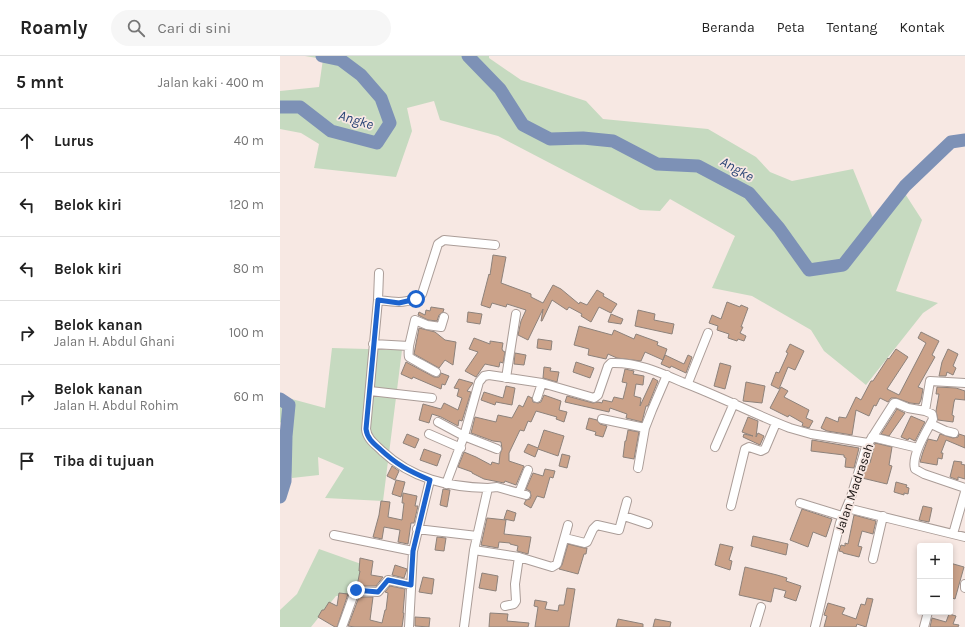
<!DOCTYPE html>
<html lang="id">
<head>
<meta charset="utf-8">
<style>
	:root { --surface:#fff; --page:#f6f6f6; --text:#222; --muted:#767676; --line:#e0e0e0 }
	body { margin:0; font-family:Karla,sans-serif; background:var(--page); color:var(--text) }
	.controls { position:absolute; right:12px; bottom:12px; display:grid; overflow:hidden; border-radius:4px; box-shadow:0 2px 6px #0003 }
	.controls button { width:36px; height:36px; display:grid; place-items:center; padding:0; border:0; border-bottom:1px solid var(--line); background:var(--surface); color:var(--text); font:20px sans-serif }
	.stop { position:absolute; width:12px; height:12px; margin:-9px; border:3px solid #1c63ce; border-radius:50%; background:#fff }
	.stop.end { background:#1c63ce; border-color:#fff; box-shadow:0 1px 4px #0008 }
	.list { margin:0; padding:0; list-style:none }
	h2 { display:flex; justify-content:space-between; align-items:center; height:52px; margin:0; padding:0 16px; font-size:17px }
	h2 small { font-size:13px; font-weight:400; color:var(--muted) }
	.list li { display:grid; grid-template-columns:26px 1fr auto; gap:12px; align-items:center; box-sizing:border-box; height:64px; padding:0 16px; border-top:1px solid var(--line) }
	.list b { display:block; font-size:15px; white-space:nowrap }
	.list p { margin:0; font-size:13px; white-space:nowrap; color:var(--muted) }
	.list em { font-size:13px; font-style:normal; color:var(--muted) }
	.icon { flex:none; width:22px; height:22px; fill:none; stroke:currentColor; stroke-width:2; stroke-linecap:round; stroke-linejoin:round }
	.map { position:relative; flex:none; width:685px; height:571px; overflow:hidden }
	header { display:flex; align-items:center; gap:24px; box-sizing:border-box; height:56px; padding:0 20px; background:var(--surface); border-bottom:1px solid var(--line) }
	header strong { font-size:19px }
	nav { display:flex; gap:22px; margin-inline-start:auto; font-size:14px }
	.search { width:280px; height:36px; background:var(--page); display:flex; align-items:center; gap:10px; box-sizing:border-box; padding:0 14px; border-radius:22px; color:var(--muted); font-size:15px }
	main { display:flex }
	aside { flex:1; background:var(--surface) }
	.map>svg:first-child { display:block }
</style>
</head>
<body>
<header>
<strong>Roamly</strong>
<div class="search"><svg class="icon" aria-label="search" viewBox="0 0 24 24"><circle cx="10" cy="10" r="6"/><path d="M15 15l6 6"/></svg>Cari di sini</div>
<nav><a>Beranda</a><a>Peta</a><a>Tentang</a><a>Kontak</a></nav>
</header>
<main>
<aside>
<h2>5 mnt<small>Jalan kaki · 400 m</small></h2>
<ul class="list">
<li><svg class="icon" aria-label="ahead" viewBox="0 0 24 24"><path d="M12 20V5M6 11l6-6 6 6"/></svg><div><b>Lurus</b></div><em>40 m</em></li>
<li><svg class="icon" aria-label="left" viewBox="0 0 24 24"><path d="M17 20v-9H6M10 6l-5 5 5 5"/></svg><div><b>Belok kiri</b></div><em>120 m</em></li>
<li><svg class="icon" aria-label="left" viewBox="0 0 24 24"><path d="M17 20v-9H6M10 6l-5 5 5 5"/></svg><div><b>Belok kiri</b></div><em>80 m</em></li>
<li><svg class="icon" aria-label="right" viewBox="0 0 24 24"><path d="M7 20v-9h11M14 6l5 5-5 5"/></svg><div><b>Belok kanan</b><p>Jalan H. Abdul Ghani</p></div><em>100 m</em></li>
<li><svg class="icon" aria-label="right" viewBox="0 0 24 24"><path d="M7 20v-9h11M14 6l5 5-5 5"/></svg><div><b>Belok kanan</b><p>Jalan H. Abdul Rohim</p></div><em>60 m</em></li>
<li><svg class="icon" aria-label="arrive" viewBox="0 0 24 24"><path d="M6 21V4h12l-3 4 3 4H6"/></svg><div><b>Tiba di tujuan</b></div></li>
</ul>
</aside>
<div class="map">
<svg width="685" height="571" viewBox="0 0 685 571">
	<rect width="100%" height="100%" fill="#f7e8e3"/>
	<path fill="#c6dac0" d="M25,0H209V2L241,24L306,45L323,63L428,73L476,101L490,116L512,125L573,113L595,167L622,133L642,164L616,235L658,247L643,257L586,329L544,295L531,274L472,240L432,232L455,180L390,143L380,155L360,154L218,80L160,64L154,45L127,52L132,75L116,121L34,112L39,88L21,77L0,73V35L39,31L43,3Z
		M52,292L122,294L103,445L45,442L64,412L38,401L39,419L12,422L5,370L0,366V349L8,342L45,352Z
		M39,493L84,509L80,538L56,540L31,571H0V554L17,538Z"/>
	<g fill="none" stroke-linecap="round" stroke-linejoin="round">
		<path stroke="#7d91b6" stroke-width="13" d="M188,0L220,33L243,69L270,83L303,82L333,85L377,108L418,110L469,137L499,172L529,214L563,209L625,130L671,86L685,84
			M0,51H20L51,75L97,87L110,67L101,42L81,19L61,4L42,0
			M0,343L9,349L6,380L5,425L0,441"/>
	</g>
	<path fill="#cba289" stroke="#8d827b" d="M213,199L226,201L221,227L251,238V241L263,247L273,229L281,233L299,248L300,246L307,249L317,234L324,238L323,240L337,248L331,257L319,251L311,266L301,260L302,258L289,251L287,254L272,244L262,265H261L263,253L248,284L238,279L241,265L246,254L227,248L226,251L212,247L210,252L201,249L209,218L210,219Z
		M447,246L460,251L461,249L468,252L461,271H463L460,277L466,280L464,285L458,283L457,285L448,282L449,278L437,274L438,270L429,267L432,259L441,263Z
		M151,251L164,253L163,256L159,259L157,265L148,264L138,259L139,256L145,259L146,254L150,255Z
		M358,254L375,258L374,264L394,268L392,278L355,270Z
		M188,256L202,258L200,268L187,266Z
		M331,258L343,263L341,268L328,266Z
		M299,270L332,279L334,274L354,283L356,278L378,286L377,289L387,293L383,304L365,296L361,305L337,302L328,298L326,303L308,299L309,293L294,289Z
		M139,272L155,276L165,284L176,286L173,309L165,304L159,312L134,298Z
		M641,276L659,285L652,299L655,301L638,331L643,333L641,344L639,348L630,347L616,342H611L608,346L600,342L596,350L594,349L589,360L576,354L572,379L547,375L541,372L546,361L558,366L559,361L566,362L576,341L581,344L591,325H593L608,302L609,303L616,293L628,301L607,333L619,339L646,287L638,282Z
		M194,282L210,288V285L223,287L222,293L223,295L225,296L223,307L220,306L219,311L205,308L196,321L185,315L198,296L189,293Z
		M258,283L272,285L271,294L257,292Z
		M510,288L524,295L515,314L508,311L499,333L491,329L496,316L499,317L508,297L506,296Z
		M668,293L678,298L673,310L676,312L673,319L667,316L666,320H659L662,306Z
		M235,297L246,299L244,309L234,308Z
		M385,299L404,308L408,299L412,301L406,317L391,310L390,312L381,308Z
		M126,306L154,321H159L161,317L169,320L165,329L162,328L161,333L133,321L132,323L121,318Z
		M296,306L314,312L310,322L293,316Z
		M440,307L451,310L445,333L434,330Z
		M264,311L271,312L270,315L279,316L277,326L263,322Z
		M345,313L354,315L353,318L364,320L363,329L356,328L354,340L361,342L360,350L373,322L378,325L368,350H366L362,366L346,362L347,358L330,352L329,356L285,346L287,340L313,347L318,346L322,347L323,344L332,346L334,341L343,343L347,327L342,326Z
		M179,323L193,327L187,335L191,336L182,365L179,364L178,370L161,361L152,358L149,367L139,364L143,348L161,353L164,347L178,354L182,342L177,340L179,333L174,332Z
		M466,326L485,330L482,347L463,345Z
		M226,330L235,332L232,349L216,346L215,349L201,344L204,336L223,342Z
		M501,331L508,335L504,341L529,354L526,362L533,365L529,372L522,370L523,367L509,359L508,361L490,352Z
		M657,331L676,332L685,335V344L675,343L674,346L672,359L674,360L673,366L658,364L656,355L659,338H656Z
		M264,339L281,345L279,354L287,356L284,366L276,363L277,361L256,355L251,366L248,365L244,375L240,374L229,397V405L244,410L236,429L225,425L224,427L204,423L192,417V416L178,411L184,396L196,401L211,409L212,406L219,408L220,398L222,393L221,386L213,385L191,377L195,361L216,366L218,359L232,362L239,349L243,351L248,340L252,342L253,346L258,347L261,346Z
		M617,353L625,357L609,380L601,378Z
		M631,360L645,366L635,385L629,382L628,384L621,381Z
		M468,361L478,365L476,381L478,377L484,380L480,389L463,381L464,378L473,380L462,376Z
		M309,362L317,364L320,368L327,370L323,381L315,379L316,376L306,373Z
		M264,374L284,380L278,400L258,393L255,401L244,396L248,388L258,392Z
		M348,374L359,376L354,403L343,401L345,385H346Z
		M127,378L139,383L135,392L123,387Z
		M660,378L673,382L678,381L679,378L685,380V392L666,384L661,397H663L662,403L658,402L657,409L640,406L643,396L648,383L657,385Z
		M532,384L579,392L574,412L565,411L566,402L564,401V399L531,395Z
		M595,387L612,391L609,409L612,410L607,428L582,422L587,407H590Z
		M144,393L161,399L157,410L140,404Z
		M282,398L290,400L287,412L279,410Z
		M674,405L682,406L681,408L685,409V423L678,421V424L670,421Z
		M112,410L119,415L115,424L107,420Z
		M265,413L275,415L273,422L270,421L264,442L257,440L251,452L244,448L246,444L250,443L251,440L250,435L246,433L253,417L263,420Z
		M116,424L125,426L121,441L112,438Z
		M616,426L627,429L626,431L629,432L628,438L624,437V439L614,436Z
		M163,433L170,434L167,451L160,449Z
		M123,437L137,440L135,450H138L134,467H131L128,488L118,486L120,474L104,471L102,483L93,481L99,459L101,445L110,446L108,461L122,464L124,447H122Z
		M643,450L652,452L649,466L639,464Z
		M522,453L552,463L546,481L533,476L528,491L510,484Z
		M227,454L236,457L234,465L224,463Z
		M574,459L596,465L593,478L582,475L578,490L582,491L579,501L563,497V496L559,495L561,489L565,490V487L568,488Z
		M207,462L226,464L224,478L251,481L248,498L237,495L238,490L230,488V487L219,486L218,492L201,489Z
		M473,480L508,488L506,499L471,490Z
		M157,481L166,482L164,495L155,494Z
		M288,488L304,492H307L306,498H304L298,518L279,513L282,509Z
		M440,488L453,491L449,504L452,505L450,514L435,509Z
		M80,502L93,505L91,519L103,521L96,530H77L80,515H79Z
		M670,507L684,511L675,543L670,541Z
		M115,509L127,513L124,522L112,519Z
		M465,511L497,519L507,522L506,525L521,530L516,545L504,541L506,535L494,532L491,546L459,539Z
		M202,517L218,520L216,535L199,532Z
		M143,521L154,523L152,538L139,536Z
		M110,530L125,533L123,557H124L122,571H75L68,570L79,541H93L90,564L102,567L105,554H106L108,537L105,536Z
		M287,532L295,533L289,571H255L258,551L254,550L255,544L267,546L265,553L278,555L279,549H284Z
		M59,537L68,538L57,571H55L38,561L42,554H44L49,546L57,550Z
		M587,542L593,543L586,571L577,568L576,571H544L547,560L544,559L548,547L565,552L562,558L576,563L581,548L585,549Z
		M210,557L228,558L227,565L249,567L248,571H209Z
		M669,558L676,560L673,568L679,569L678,571H650L652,562L666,566Z
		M135,561L150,562L149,571L135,570Z
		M338,563L363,568V571H336Z
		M375,563L391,566L390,571H373Z"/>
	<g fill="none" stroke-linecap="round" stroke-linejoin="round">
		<g stroke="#ab9d98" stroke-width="10">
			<path id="minor" d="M99,217L98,244L86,373C87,383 95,388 102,395C132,423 168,431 208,432L194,494L184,571
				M98,244C114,246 128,249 142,238L158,188L164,184L215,189
				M93,288L129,290L135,264L147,269L161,271L164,261
				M129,290C129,293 128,298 129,301C130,302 152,314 156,316
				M226,322L236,258
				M408,327L428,277
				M90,335L152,342
				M257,342L262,327
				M645,355L652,358L653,363C647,375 631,399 635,413L644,418L685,432
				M322,363L365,372
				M158,366L184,380L217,393
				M651,368L666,375L674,377
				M149,378L181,392
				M592,381L638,392
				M435,391L454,347
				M358,412L365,372L372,354L387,319
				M166,428L184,380L199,326L204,320L209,319L262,327L314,342L318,339L328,310L331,307C357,306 379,316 402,326C439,340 474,358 510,372L531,378L588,387
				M208,432L217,431L246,439
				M239,437L248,414
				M520,447L562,460
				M451,450L465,393L469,391L481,395L485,393L496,367
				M567,452L685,481
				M344,460L368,468
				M137,473L197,480
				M673,478L685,436
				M54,479L133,495
				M285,482L305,487L307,486L313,473L317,469L339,474L347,445
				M194,494L239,501L272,511L277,508L288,469
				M593,503L603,460
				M685,528V532
				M225,550L234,548L236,545L235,528L239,501
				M62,571L75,535L98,536L108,524L131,529
				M129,571L133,495L150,424
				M475,571L481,551
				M535,571L560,467L571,441L586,391L614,347H616L628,352L645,355L650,325L685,327
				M644,571L648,556"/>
		</g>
		<use href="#minor" stroke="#fff" stroke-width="8"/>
	</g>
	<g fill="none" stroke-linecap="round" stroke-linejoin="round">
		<path stroke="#1c63ce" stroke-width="5" d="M76,534L98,536L108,524L131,529L133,495L150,424C129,415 117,409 100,393C93,387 87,382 86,373L98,244L119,247L136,243"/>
	</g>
	<g text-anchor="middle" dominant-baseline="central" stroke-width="3.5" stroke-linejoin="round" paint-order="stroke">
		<g font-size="13" fill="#1a1513" stroke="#f7e8e3">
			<text transform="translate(574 432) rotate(-71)">Jalan Madrasah</text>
		</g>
		<g font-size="14" font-style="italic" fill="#2b4577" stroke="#f7e8e3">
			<text transform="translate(76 64) rotate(17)">Angke</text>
			<text transform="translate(457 113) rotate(29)">Angke</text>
		</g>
	</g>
</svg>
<div class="controls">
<button>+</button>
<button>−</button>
</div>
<div class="stop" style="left:136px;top:243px"></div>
<div class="stop end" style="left:76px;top:534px"></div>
</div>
</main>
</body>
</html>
